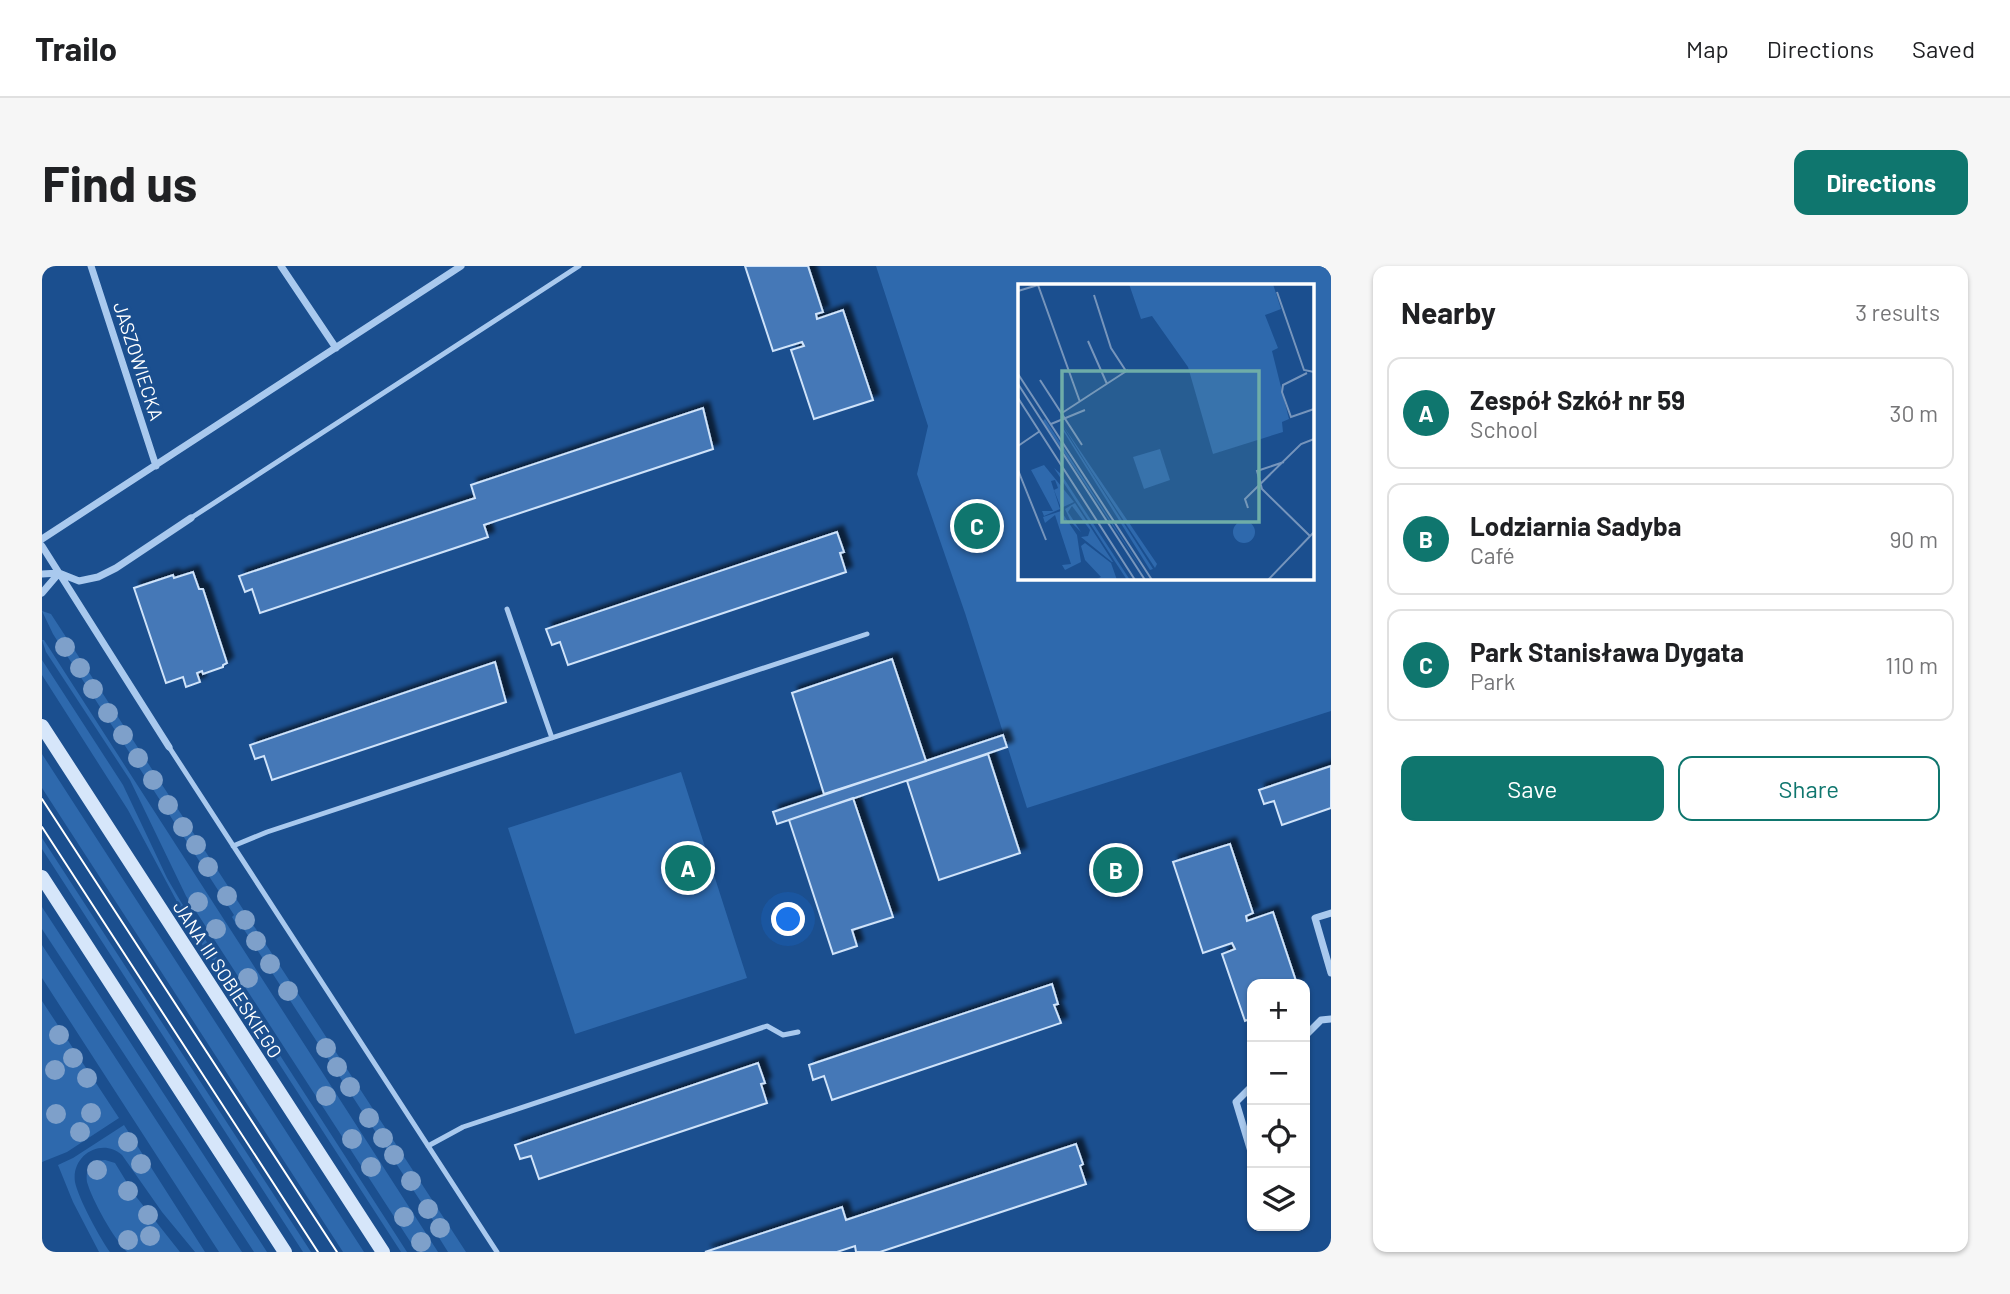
<!DOCTYPE html>
<html lang="en">
<head>
<meta charset="utf-8">
<style>
	:root { --surface:#fff; --page:#f6f6f6; --text:#202124; --muted:#757577; --line:#e0e0e0; --accent:#0f766e }
	body { margin:0; font-family:Barlow,sans-serif; background:var(--page); color:var(--text) }
	.controls { position:absolute; right:21px; bottom:21px; display:grid; overflow:hidden; border-radius:14px; box-shadow:0 2px 5px #0004 }
	.controls button { width:63px; height:63px; display:grid; place-items:center; padding:0; border:0; border-bottom:2px solid var(--line); background:var(--surface); color:var(--text); font:35px sans-serif }
	.you { position:absolute; left:747px; top:654px; width:24px; height:24px; margin:-18px; border:5px solid #fff; border-radius:50%; background:#1a73e8; box-shadow:0 0 0 10px #1a73e833 }
	.badge { display:grid; place-items:center; width:46px; height:46px; border-radius:50%; background:var(--accent); color:#fff; font-size:23px; font-weight:700 }
	.pin { position:absolute; translate:-50% -50%; border:4px solid #fff; box-shadow:0 2px 7px #0006 }
	.list { margin:0; padding:0; list-style:none }
	h2 { display:flex; justify-content:space-between; align-items:center; height:91px; margin:0; padding:0 28px; font-size:30px }
	h2 small { font-size:23px; font-weight:400; color:var(--muted) }
	.list li { display:grid; grid-template-columns:46px 1fr auto; gap:21px; align-items:center; box-sizing:border-box; height:112px; margin:0 14px 14px; padding:0 14px; border:2px solid var(--line); border-radius:14px }
	.list b { display:block; font-size:26px; white-space:nowrap }
	.list p { margin:0; font-size:23px; white-space:nowrap; color:var(--muted) }
	.list em { font-size:23px; font-style:normal; color:var(--muted) }
	.actions { display:flex; gap:14px; padding:21px 28px }
	.actions a { flex:1; padding:16px 0; border:2px solid var(--accent); border-radius:14px; text-align:center; font-size:24px; color:var(--accent) }
	.actions .main { background:var(--accent); color:#fff }
	.icon { flex:none; width:38px; height:38px; fill:none; stroke:currentColor; stroke-width:2; stroke-linecap:round; stroke-linejoin:round }
	.map { position:relative; flex:none; width:1289px; height:986px; overflow:hidden; border-radius:14px }
	header { display:flex; align-items:center; gap:42px; box-sizing:border-box; height:98px; padding:0 35px; background:var(--surface); border-bottom:2px solid var(--line) }
	header strong { font-size:33px }
	nav { display:flex; gap:38px; margin-inline-start:auto; font-size:24px }
	.intro { display:flex; align-items:center; justify-content:space-between; box-sizing:border-box; height:168px; padding:0 42px }
	h1 { margin:0; font-size:49px }
	.button { padding:18px 32px; border-radius:14px; background:var(--accent); color:#fff; font-size:24px; font-weight:700 }
	main { display:flex; gap:42px; padding:0 42px }
	aside { flex:1; background:var(--surface); border-radius:14px; box-shadow:0 2px 5px #0004 }
	.map>svg:first-child { display:block }
</style>
</head>
<body>
<header>
<strong>Trailo</strong>
<nav><a>Map</a><a>Directions</a><a>Saved</a></nav>
</header>
<div class="intro"><h1>Find us</h1><a class="button">Directions</a></div>
<main>
<div class="map">
<svg width="1289" height="986" viewBox="0 0 1289 986">
	<defs>
		<filter id="shadow"><feDropShadow dx="6" dy="-6" stdDeviation="2" flood-color="#0009"/></filter>
	</defs>
	<rect width="100%" height="100%" fill="#1b4f8f"/>
	<path fill="#2e69ad" fill-rule="evenodd" d="M834,0H1289V445L985,542L923,347L875,208L886,160ZM1270,19V312H978V19Z
		M0,345L9,348L424,986H406L396,970L394,959L201,662L198,664L190,651L192,649L11,368Z
		M0,374H2L396,986H375L144,630L88,514L4,386Z
		M0,394L81,519L125,612L139,636L365,986H359L148,660L86,544L0,409Z
		M0,488L322,986H301L0,522Z
		M639,506L705,712L533,768L466,562Z
		M0,572L269,986H261L0,583Z
		M0,641L225,986H212L0,663Z
		M0,679L200,986H177L0,712Z
		M0,735L77,852L25,886L0,896Z
		M82,859L163,986H153L120,946L80,889C60,871 29,889 33,916C36,932 59,974 68,986H57L31,936L16,899L31,892Z
		M63,894L73,897L92,928L138,986H85C72,973 50,934 45,916C44,910 45,906 47,900L54,895Z"/>
	<path fill="#4478b7" stroke="#cfe3fa" stroke-width="2" filter="url(#shadow)" d="M703,0H766L781,46L774,48L775,53L801,44L831,134L772,153L749,84L762,80L760,76L731,85Z
		M661,142L671,183L442,259L446,271L218,347L210,323L203,326L197,310L433,232L429,219Z
		M795,266L802,286L798,287L804,306L526,399L518,376L510,379L504,363Z
		M151,306L157,323H161L185,397L181,399V401L161,408L160,405L155,407L158,416L144,421L141,411L124,417L92,322L131,309L132,312Z
		M850,393L884,495L782,528L750,427Z
		M453,396L464,436L230,514L222,490L213,493L208,479Z
		M961,469L965,481L735,558L731,546Z
		M946,488L978,587L897,614L865,515Z
		M1289,500V542L1240,559L1232,535L1222,538L1217,524Z
		M811,532L851,651L810,664L815,680L791,688L747,554Z
		M1188,578L1211,647L1204,650L1205,655L1231,646L1255,718H1210V752L1203,755L1180,688L1193,683L1190,677L1161,687L1131,596Z
		M1010,718L1016,738L1012,739L1019,757L790,834L782,810L771,814L767,799Z
		M716,797L723,817L719,818L725,837L497,913L489,890L478,893L473,879Z
		M1034,878L1041,898L1038,900L1044,918L838,986H814L813,980L795,986H663L800,941L804,954Z"/>
	<g fill="none" stroke-linecap="round" stroke-linejoin="round">
		<path stroke="#a9c9ee" stroke-width="5" d="M149,252L537,0
			M465,343L510,472
			M127,481L455,986
			M191,580L225,566L825,368
			M386,880L421,861L725,760L741,769L756,766"/>
		<path stroke="#a9c9ee" stroke-width="7" d="M49,0L114,200
			M239,0L294,82
			M0,273L419,0
			M0,280L127,481
			M0,308L17,307L37,315L56,311L74,302L149,252
			M0,327L17,307
			M1289,647L1273,652L1289,707
			M1263,770L1279,754L1289,753
			M1210,820L1194,836L1210,889"/>
		<path stroke="#d6e6fa" stroke-width="14" d="M0,460L341,986
			M0,611L243,986"/>
		<path stroke="#fff" stroke-width="2" d="M0,533L295,986
			M0,561L276,986"/>
	</g>
	<g fill="#7ea0ca">
		<circle cx="23" cy="381" r="10"/>
		<circle cx="38" cy="402" r="10"/>
		<circle cx="51" cy="423" r="10"/>
		<circle cx="66" cy="447" r="10"/>
		<circle cx="81" cy="469" r="10"/>
		<circle cx="96" cy="492" r="10"/>
		<circle cx="111" cy="514" r="10"/>
		<circle cx="126" cy="539" r="10"/>
		<circle cx="141" cy="561" r="10"/>
		<circle cx="154" cy="579" r="10"/>
		<circle cx="166" cy="601" r="10"/>
		<circle cx="185" cy="630" r="10"/>
		<circle cx="156" cy="636" r="10"/>
		<circle cx="203" cy="654" r="10"/>
		<circle cx="174" cy="663" r="10"/>
		<circle cx="214" cy="675" r="10"/>
		<circle cx="228" cy="698" r="10"/>
		<circle cx="206" cy="712" r="10"/>
		<circle cx="246" cy="725" r="10"/>
		<circle cx="17" cy="769" r="10"/>
		<circle cx="284" cy="782" r="10"/>
		<circle cx="31" cy="792" r="10"/>
		<circle cx="295" cy="801" r="10"/>
		<circle cx="13" cy="804" r="10"/>
		<circle cx="45" cy="812" r="10"/>
		<circle cx="308" cy="821" r="10"/>
		<circle cx="284" cy="830" r="10"/>
		<circle cx="49" cy="847" r="10"/>
		<circle cx="14" cy="848" r="10"/>
		<circle cx="327" cy="852" r="10"/>
		<circle cx="38" cy="866" r="10"/>
		<circle cx="341" cy="872" r="10"/>
		<circle cx="310" cy="873" r="10"/>
		<circle cx="86" cy="876" r="10"/>
		<circle cx="352" cy="889" r="10"/>
		<circle cx="99" cy="898" r="10"/>
		<circle cx="329" cy="901" r="10"/>
		<circle cx="55" cy="904" r="10"/>
		<circle cx="369" cy="915" r="10"/>
		<circle cx="86" cy="925" r="10"/>
		<circle cx="386" cy="943" r="10"/>
		<circle cx="106" cy="949" r="10"/>
		<circle cx="362" cy="951" r="10"/>
		<circle cx="398" cy="962" r="10"/>
		<circle cx="108" cy="970" r="10"/>
		<circle cx="86" cy="974" r="10"/>
		<circle cx="379" cy="976" r="10"/>
	</g>
	<g text-anchor="middle" dominant-baseline="central" stroke-width="6" stroke-linejoin="round" paint-order="stroke">
		<g font-size="19" fill="#fff" stroke="#1b4f8f">
			<text transform="translate(97 95) rotate(72)">JASZOWIECKA</text>
			<text transform="translate(186 713) rotate(57)">JANA III SOBIESKIEGO</text>
		</g>
	</g>
	<g transform="translate(976 18)">
		<rect width="296" height="296" fill="#1b4f8f"/>
		<path d="M111,0H255L263,25L247,31L260,64L254,67L271,135L264,138L265,148L195,170L170,83L134,32L123,35ZM27,135L131,296L25,137ZM44,140L139,280L137,284L73,187ZM44,145L45,144L135,285L132,286ZM142,165L152,196L126,205L115,173ZM26,181L56,218L43,224L36,206L40,204L37,196L33,197L42,225L26,232L24,227H35L13,186ZM36,184L43,190L112,296H109ZM57,219L95,278H94L63,253L70,252L72,246L54,222L50,228L63,248L53,238L47,225ZM43,227L59,251L63,278L47,286L44,281L53,280L37,231L27,239L25,233ZM215 248a11 11 0 1 1 22 0a11 11 0 1 1-22 0ZM67,259L93,279L99,296H77L83,293L67,276L63,262Z" fill="#2e69ad"/>
		<path fill="none" stroke="#7695bc" stroke-width="2" d="M0,7L20,1L62,118M259,8L286,86L296,88M76,11L93,64L108,87M70,57L89,100M289,89L265,101L264,108L273,133L296,125M0,90L134,296M22,96L64,161M0,100L127,296M0,114L117,296M44,129L110,86M33,140L67,126M0,162L22,147M266,178L239,187L244,205L292,252M0,186L28,256M230,224L227,215L283,160L296,155M250,296L296,248"/>
		<path fill="#6fada8" fill-opacity="0.15" stroke="#6fada8" stroke-width="3.5" d="M44,87H241V238H44Z"/>
		<rect width="296" height="296" fill="none" stroke="#fff" stroke-width="3.5"/>
	</g>
</svg>
<div class="controls">
<button>+</button>
<button>−</button>
<button><svg class="icon" aria-label="locate" viewBox="0 0 24 24"><circle cx="12" cy="12" r="6"/><path d="M12 2v4M12 18v4M2 12h4M18 12h4"/></svg></button>
<button><svg class="icon" aria-label="layers" viewBox="0 0 24 24"><path d="M12 4l9 5-9 5-9-5zM3 14l9 5 9-5"/></svg></button>
</div>
<div class="you"></div>
<div class="pin badge" style="left:646px;top:602px">A</div>
<div class="pin badge" style="left:1074px;top:604px">B</div>
<div class="pin badge" style="left:935px;top:260px">C</div>
</div>
<aside>
<h2>Nearby<small>3 results</small></h2>
<ul class="list">
<li><span class="badge">A</span><div><b>Zespół Szkół nr 59</b><p>School</p></div><em>30 m</em></li>
<li><span class="badge">B</span><div><b>Lodziarnia Sadyba</b><p>Café</p></div><em>90 m</em></li>
<li><span class="badge">C</span><div><b>Park Stanisława Dygata</b><p>Park</p></div><em>110 m</em></li>
</ul>
<div class="actions"><a class="main">Save</a><a>Share</a></div>
</aside>
</main>
</body>
</html>
